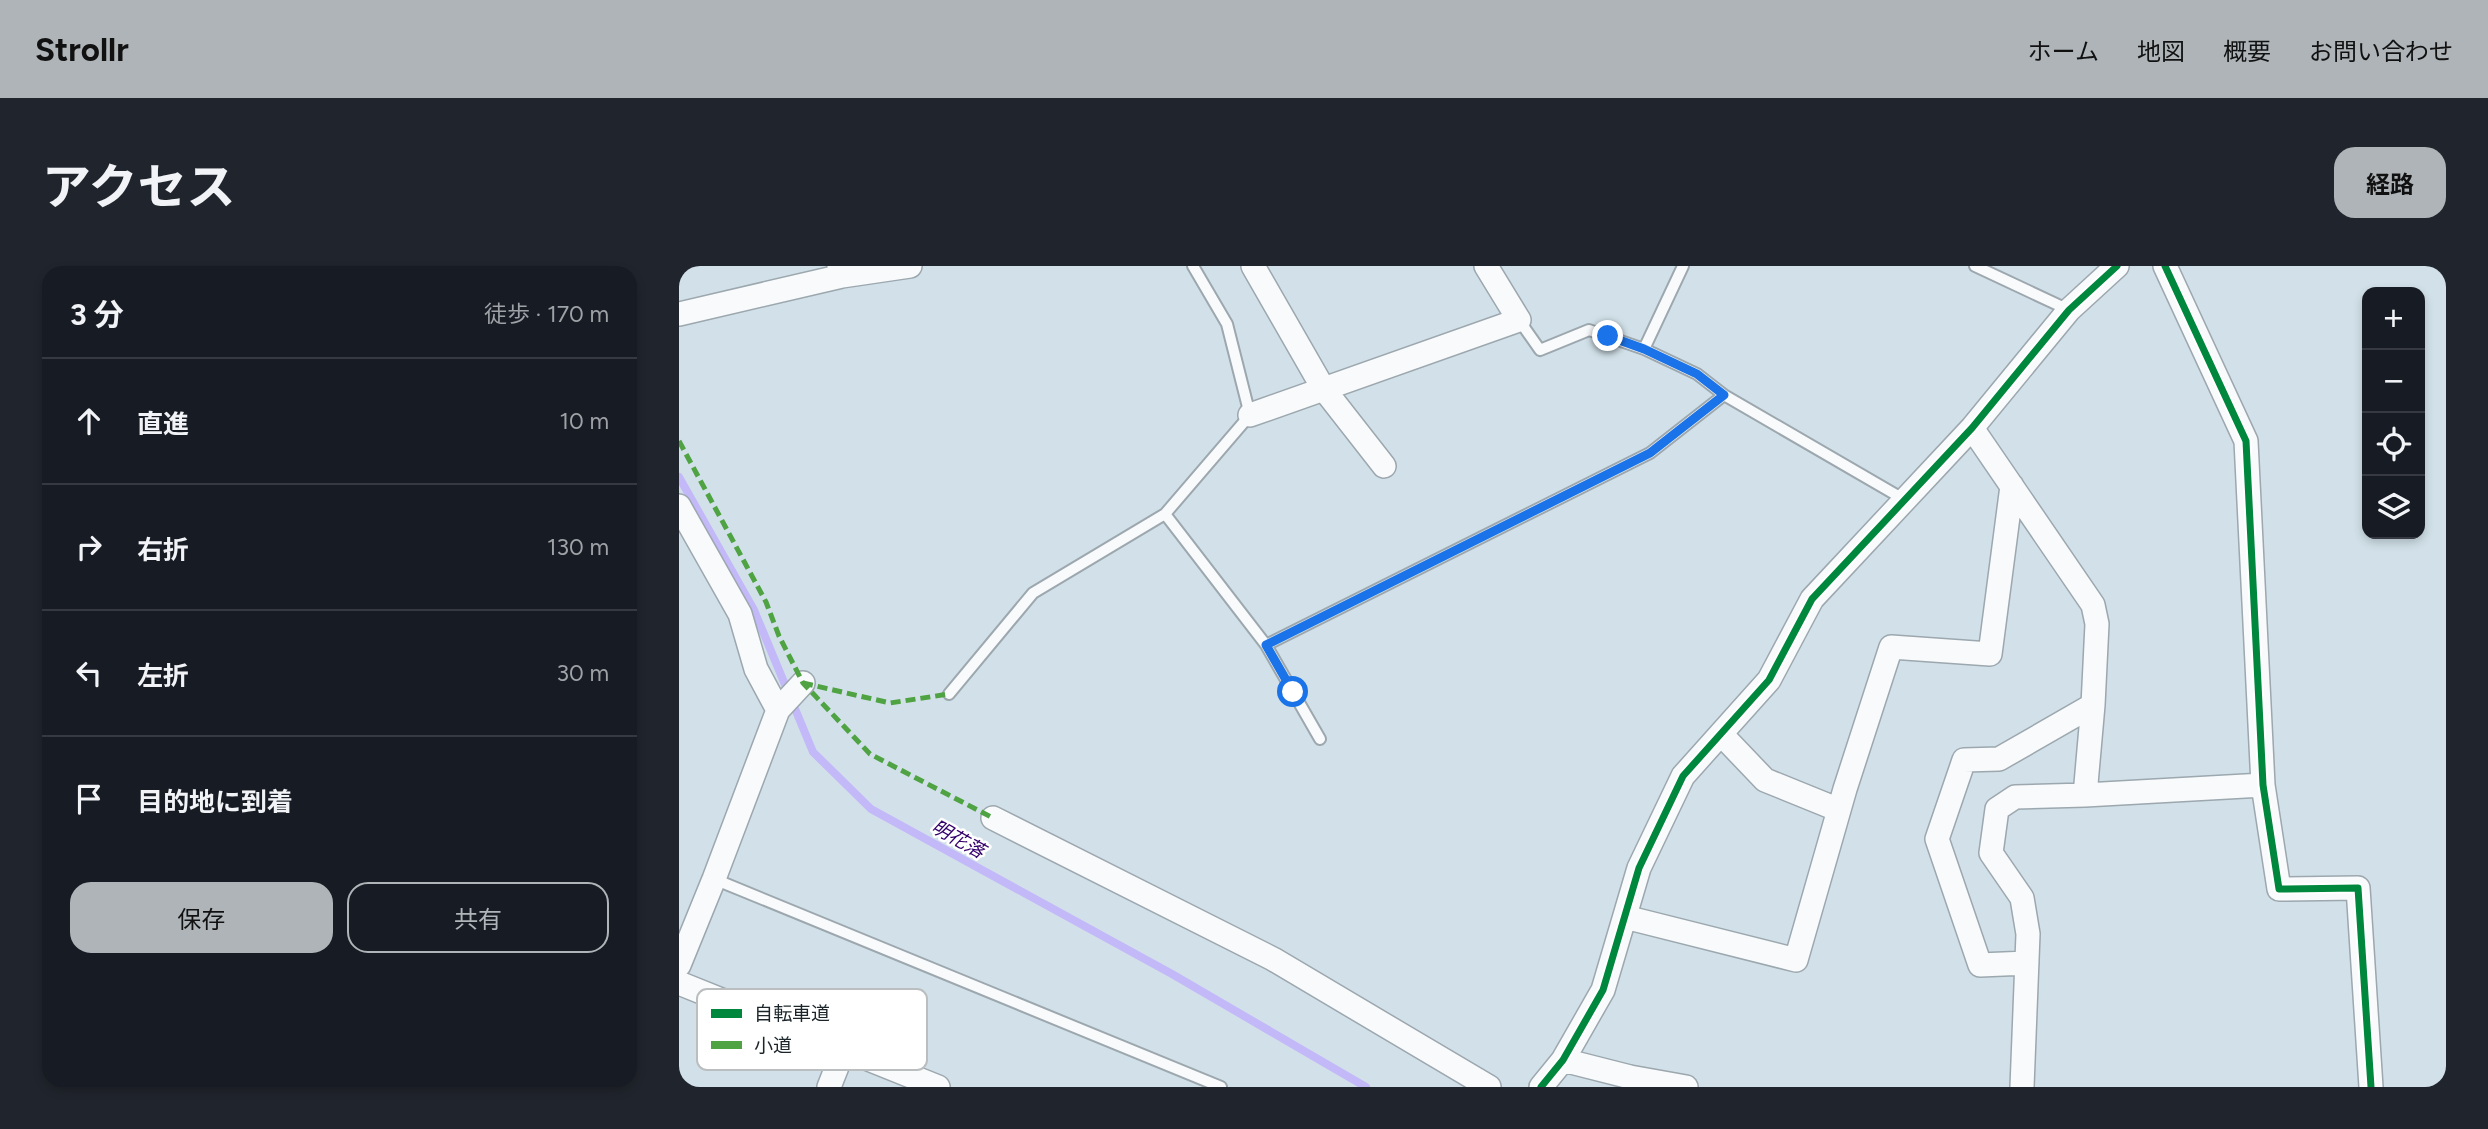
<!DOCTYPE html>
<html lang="ja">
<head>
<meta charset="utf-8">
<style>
	:root { --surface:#171b24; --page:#20242c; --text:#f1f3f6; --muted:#9ea1a6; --line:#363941; --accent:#aeb4b8 }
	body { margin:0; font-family:Figtree,"Noto Sans JP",sans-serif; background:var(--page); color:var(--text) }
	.controls { position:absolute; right:21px; top:21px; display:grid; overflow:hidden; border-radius:14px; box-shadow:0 4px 10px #0003 }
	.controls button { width:63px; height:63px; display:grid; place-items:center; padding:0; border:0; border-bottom:2px solid var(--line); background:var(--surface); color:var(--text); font:35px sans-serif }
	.stop { position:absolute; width:21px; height:21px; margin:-16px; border:5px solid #1a73e8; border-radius:50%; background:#fff }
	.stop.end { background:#1a73e8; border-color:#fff; box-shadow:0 2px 7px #0008 }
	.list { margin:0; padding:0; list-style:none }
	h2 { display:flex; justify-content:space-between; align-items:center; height:91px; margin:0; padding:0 28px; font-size:30px }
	h2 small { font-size:23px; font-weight:400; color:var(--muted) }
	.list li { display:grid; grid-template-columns:46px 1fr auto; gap:21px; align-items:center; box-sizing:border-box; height:126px; padding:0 28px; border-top:2px solid var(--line) }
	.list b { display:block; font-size:26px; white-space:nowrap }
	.list em { font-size:23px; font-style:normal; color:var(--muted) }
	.actions { display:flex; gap:14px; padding:21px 28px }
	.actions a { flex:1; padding:16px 0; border:2px solid var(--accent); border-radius:21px; text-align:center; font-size:24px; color:var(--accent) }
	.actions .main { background:var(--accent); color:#111 }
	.icon { flex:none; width:38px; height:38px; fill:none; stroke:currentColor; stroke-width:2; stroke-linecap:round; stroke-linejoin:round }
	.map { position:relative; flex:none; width:1767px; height:821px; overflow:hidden; border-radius:21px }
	header { display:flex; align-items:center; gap:42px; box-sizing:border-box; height:98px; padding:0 35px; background:var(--accent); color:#111 }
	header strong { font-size:33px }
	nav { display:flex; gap:38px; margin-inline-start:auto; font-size:24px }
	.intro { display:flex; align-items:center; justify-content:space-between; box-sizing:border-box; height:168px; padding:0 42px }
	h1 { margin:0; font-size:49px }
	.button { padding:18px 32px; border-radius:21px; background:var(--accent); color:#111; font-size:24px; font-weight:700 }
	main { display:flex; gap:42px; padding:0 42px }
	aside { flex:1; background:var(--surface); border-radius:21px; box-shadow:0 4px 10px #0003 }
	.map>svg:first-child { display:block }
</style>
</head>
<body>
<header>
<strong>Strollr</strong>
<nav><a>ホーム</a><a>地図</a><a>概要</a><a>お問い合わせ</a></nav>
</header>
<div class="intro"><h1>アクセス</h1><a class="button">経路</a></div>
<main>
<aside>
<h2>3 分<small>徒歩 · 170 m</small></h2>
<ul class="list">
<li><svg class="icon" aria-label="ahead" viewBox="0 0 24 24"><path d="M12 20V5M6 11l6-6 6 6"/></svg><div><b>直進</b></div><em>10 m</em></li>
<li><svg class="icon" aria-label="right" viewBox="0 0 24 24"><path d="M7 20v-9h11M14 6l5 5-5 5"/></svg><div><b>右折</b></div><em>130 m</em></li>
<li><svg class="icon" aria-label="left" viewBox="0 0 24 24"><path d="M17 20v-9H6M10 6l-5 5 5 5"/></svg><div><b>左折</b></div><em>30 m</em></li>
<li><svg class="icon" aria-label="arrive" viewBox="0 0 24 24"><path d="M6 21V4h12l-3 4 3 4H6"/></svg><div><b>目的地に到着</b></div></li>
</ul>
<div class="actions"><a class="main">保存</a><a>共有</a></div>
</aside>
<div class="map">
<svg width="1767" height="821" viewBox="0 0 1767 821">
	<rect width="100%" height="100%" fill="#d2e1e9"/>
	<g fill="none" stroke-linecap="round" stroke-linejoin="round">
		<path stroke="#c3b8f8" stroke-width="8" d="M0,211L75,344L134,486L192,543L493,708L687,821"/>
		<g stroke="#9ca7ae" stroke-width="14">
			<path id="service" d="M1296,0L1390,44
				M840,54L861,84L910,64L965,83L1018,108L1045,129L1226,234
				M965,83L1004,0
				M486,248L587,379L641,473
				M587,379L971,187L1045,129
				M270,428L354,327L486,248L571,149L548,58L514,0
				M35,613L542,821"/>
		</g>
		<g stroke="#9ca7ae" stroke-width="26">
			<path id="minor" d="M574,0L644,122L705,200
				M1486,0L1567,175L1584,519L1600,623L1679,622L1692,821
				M163,10L231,0
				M0,48L163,10L160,0
				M571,149L840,54L807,0
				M1293,162L1414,339L1418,358L1414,439L1406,529
				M0,240L61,348L77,403L99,444
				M1042,468L1086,514L1160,544
				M314,552L594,693L810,821
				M946,651L1117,694L1166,523L1212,381L1311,388L1333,220
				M1348,697L1301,699L1258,573L1285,494L1320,493L1414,439
				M0,699L35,613L99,444L124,417
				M0,717L259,821
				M884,794L951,811L1007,821
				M150,821L165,783
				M862,821L884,794L924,724L960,602L1004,510L1090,414L1133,333L1293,162L1390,44L1438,0
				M1343,821L1349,668L1343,632L1312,587L1318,543L1336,531L1406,529L1584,519"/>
		</g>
		<use href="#service" stroke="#f8fafc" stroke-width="10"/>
		<use href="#minor" stroke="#f8fafc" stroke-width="23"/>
		<path stroke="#4fa343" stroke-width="5" stroke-dasharray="10 5" stroke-linecap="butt" d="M0,175L87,336L100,370L124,417L191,488L314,552
			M124,417L211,437L270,428"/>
		<g stroke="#fff" stroke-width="11">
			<path id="cycleway" d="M1486,0L1567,175L1584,519L1600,623L1679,622L1692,821
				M862,821L884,794L924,724L960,602L1004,510L1090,414L1133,333L1293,162L1390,44L1438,0"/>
		</g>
		<use href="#cycleway" stroke="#00873e" stroke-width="7"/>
	</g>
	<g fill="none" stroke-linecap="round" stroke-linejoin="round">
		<path stroke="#1a73e8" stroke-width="9" d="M614,426L587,379L971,187L1045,129L1018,108L965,83L929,70"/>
	</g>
	<g text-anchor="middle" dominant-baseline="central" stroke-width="5" stroke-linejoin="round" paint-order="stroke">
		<g font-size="19" font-style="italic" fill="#34016c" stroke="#fff">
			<text transform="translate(279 573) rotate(29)">明花落</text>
		</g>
	</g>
	<rect x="18" y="723" width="230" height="81" rx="10" fill="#fff" stroke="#bbbebf" stroke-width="2"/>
	<rect x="32" y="743" width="31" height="9" fill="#00873e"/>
	<rect x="32" y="775" width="31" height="8" fill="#4fa343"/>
	<g font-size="19" fill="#1b252a">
		<text x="75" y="754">自転車道</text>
		<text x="75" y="786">小道</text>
	</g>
</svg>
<div class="controls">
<button>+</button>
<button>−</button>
<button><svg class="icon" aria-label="locate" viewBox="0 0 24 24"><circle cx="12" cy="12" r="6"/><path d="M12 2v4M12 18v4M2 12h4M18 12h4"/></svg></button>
<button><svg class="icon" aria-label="layers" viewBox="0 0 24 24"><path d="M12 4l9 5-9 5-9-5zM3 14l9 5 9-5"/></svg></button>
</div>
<div class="stop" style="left:614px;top:426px"></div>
<div class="stop end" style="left:929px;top:70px"></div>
</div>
</main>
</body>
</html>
